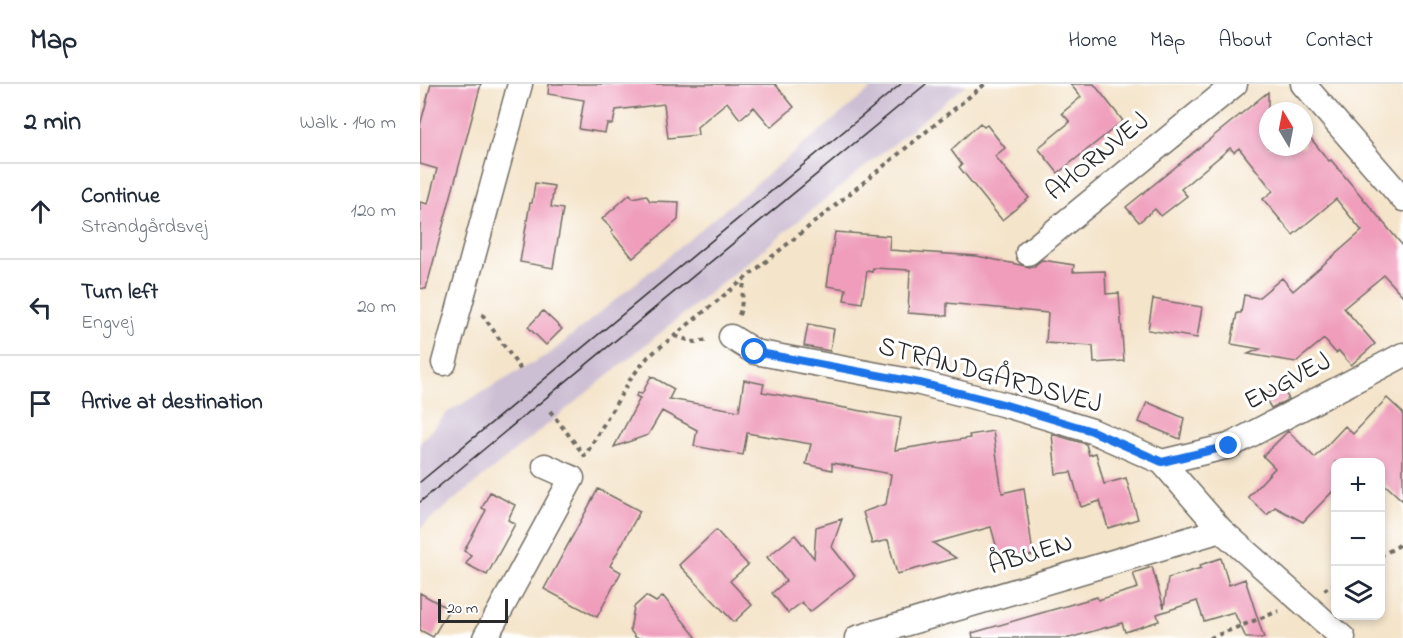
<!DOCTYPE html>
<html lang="en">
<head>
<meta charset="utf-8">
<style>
	:root { --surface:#fff; --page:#f6f6f7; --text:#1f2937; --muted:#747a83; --line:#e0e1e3 }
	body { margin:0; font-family:"Indie Flower",sans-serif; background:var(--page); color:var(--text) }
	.controls { position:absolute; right:18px; bottom:18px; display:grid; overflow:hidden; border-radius:12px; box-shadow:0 3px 9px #0003 }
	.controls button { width:54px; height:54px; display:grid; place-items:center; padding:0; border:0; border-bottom:2px solid var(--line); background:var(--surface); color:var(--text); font:30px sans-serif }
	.compass { position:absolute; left:839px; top:18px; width:54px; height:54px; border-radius:50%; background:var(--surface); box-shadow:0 3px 9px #0003; rotate:350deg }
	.scale { position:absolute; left:18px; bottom:15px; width:70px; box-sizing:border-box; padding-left:6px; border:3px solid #2b2b2b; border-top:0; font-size:16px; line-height:21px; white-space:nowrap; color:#2b2b2b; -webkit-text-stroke:4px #fff; paint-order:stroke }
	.stop { position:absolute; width:18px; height:18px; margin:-14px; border:4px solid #1a73e8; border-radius:50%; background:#fff }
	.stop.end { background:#1a73e8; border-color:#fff; box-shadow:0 2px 6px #0008 }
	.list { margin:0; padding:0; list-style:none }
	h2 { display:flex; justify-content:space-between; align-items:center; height:78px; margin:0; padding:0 24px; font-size:26px }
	h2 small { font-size:20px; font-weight:400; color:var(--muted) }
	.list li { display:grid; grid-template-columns:39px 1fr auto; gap:18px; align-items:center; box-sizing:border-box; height:96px; padding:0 24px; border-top:2px solid var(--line) }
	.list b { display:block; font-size:22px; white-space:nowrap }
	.list p { margin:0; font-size:20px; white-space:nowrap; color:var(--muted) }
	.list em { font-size:20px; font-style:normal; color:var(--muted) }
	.icon { flex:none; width:33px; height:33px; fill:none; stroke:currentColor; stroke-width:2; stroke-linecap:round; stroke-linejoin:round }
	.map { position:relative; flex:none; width:983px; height:554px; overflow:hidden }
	header { display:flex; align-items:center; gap:36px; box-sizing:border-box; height:84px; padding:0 30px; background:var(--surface); border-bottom:2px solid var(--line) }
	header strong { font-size:28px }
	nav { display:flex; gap:33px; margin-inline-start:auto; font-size:21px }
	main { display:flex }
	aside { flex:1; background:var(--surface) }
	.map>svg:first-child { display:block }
</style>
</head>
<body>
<header>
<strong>Map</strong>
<nav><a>Home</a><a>Map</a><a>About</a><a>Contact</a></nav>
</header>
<main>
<aside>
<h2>2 min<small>Walk · 140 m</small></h2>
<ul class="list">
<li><svg class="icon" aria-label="ahead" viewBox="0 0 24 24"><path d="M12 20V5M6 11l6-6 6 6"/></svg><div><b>Continue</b><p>Strandgårdsvej</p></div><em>120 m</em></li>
<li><svg class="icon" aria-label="left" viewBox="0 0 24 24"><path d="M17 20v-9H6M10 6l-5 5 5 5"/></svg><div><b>Turn left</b><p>Engvej</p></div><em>20 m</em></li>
<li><svg class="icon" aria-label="arrive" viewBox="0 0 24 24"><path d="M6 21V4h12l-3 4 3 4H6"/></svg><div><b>Arrive at destination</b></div></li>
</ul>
</aside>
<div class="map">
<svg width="983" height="554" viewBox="0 0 983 554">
	<rect width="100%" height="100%" fill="#fff"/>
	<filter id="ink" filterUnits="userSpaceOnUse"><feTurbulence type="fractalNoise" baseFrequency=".0167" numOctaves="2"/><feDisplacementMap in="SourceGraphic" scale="12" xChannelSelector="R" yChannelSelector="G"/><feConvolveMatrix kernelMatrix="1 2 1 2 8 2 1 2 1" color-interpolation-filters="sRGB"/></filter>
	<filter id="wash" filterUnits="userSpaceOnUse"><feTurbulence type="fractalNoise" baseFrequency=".008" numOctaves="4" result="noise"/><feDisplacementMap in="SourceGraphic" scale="24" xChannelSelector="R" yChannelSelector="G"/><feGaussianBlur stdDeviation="1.35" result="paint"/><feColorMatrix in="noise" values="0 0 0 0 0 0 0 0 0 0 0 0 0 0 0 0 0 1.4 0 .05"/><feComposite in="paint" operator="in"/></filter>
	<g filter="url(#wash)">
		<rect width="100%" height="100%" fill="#f4e4ca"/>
		<path fill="#ccbed3" d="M457,0H547L0,444V359L28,328L132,268Z"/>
		<g id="blocks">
			<path fill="#ef9dbb" d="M11,0H61L6,205L0,204V118L8,120L17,85L0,80V42Z
				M129,0H355L374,23L351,43L334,23L320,35L307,18L277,43L278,51L248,54L244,20L196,26L193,40H187L185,49L159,45L164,16L128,10Z
				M650,0H674L703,37L638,89L618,64L650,38L642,29L661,13Z
				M848,8V63H884V46L909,77L911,76L983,162V212L964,191L924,224L955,260L931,281L919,267L916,269L904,255L876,278L828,270L840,265L811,260L817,229H821L824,211L838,214L862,194L873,207L942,147L916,115L873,151L843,115L853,107L819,64L814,68L810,64L761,105L767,112L741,132L735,125L719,138L706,123Z
				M560,39L564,43L567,41L585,64L575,72L609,114L582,136L539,83L542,81L531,66Z
				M115,99L134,102L131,123L143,125L133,184L100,178L110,119H112Z
				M210,110L213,114L226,111L230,117L259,118L258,136L213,174L191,148L193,146L182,135Z
				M415,148L470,152L469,166L557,172L610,183H615V181L622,176L654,181L653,188L685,187L686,210L699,209L704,277L674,279L673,262L626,259L628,229L527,219V232L488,229L490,186L453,184L452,188L447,187L442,219L424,216L426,205L407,202Z
				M733,215L782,223L777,254L728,246Z
				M123,227L142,245L126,261L108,243Z
				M388,240L414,245L410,267L384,262Z
				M231,292L254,305L249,315L319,327L324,296L344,300L342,308L398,318V319L481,334L475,366L550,354L549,351L573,347L582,409L604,404L613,471L581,479L571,443L513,459L536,474L477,490L468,456L452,460L443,428L466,420L471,390L412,379V386L386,380L391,360L327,349L323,371L274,362L277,346L242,327L228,351L194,363L220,314L216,312L217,309L222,310Z
				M861,302L869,315L851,324L844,312Z
				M967,314L983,329V417L960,396V378H915V405L883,438L855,423L847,431L828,413L855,384L843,372L868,347L895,374L925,342L933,350Z
				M727,318L764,334L760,355L719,338Z
				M632,350L666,360L669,371L676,369L684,400L706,394L718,435L688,444L680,417L661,423L651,388L636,390Z
				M178,405L220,427L190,482L201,488L177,533L124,505Z
				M70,408L95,421L88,436L95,440L67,491L46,480L51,471L44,467L66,426L62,424Z
				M422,435L412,463L435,492L390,528L382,518L368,529L352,509L366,497L347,473L375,451L394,474L396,443Z
				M296,446L328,481L310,497L332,521L314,538L259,481Z
				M801,474L809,501L825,495L844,554H826L814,528L784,537L777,517L737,530L739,537L705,548L702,539L649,554H553L552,549L677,513L678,516L718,504L713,489L732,483L744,524L748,494L781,484L780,481Z
				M0,509L29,525L13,553L0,546Z
				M226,512L236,518L243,512L277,554H216L210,546L214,523Z"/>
		</g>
	</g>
	<g filter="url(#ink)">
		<use href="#blocks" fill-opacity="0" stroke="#716c63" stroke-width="1.5"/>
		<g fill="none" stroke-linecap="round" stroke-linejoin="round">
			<g stroke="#716c63" stroke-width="27">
				<path id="street" d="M883,0L983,115
					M608,169L815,0
					M311,253L335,268L500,299L586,321L672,347L742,378L801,446L923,554
					M24,279L100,0
					M742,378L809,362L983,271
					M65,554L152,394L125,382
					M437,554L801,446"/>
			</g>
			<path stroke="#716c63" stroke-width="4" stroke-dasharray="4.5 4.5" stroke-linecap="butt" d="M62,230L103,289
				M319,231L321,225L324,197
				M255,252L274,258L289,256
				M130,327L165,372L211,294L228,273L565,0
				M960,472L978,462L983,456
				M904,506L916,499
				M790,554L859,527"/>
			<use href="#street" stroke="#fff" stroke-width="24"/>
			<path stroke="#2b2b2b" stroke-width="1.5" d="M0,398L481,0
				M0,418L506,0"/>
		</g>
	</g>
	<g fill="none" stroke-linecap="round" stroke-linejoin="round" filter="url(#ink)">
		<path stroke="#1a73e8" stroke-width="8" d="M335,268L500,299L586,321L672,347L742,378L809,362"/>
	</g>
	<g text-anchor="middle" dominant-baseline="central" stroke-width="6" stroke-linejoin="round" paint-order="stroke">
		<g font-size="27" fill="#2b2b2b" stroke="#fff">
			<text transform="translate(678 73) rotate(-39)">AHORNVEJ</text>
			<text transform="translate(570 292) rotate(15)">STRANDGÅRDSVEJ</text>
			<text transform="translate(868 298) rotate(-28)">ENGVEJ</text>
			<text transform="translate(611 471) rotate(-17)">ÅBUEN</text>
		</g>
	</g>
</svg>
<div class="controls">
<button>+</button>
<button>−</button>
<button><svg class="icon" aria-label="layers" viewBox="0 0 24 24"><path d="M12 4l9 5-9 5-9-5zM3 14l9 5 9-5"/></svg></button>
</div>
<svg class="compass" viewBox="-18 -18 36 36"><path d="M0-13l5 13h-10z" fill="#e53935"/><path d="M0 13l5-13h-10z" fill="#747a83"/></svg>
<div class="scale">20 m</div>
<div class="stop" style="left:335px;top:268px"></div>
<div class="stop end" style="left:809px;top:362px"></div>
</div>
</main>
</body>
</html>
